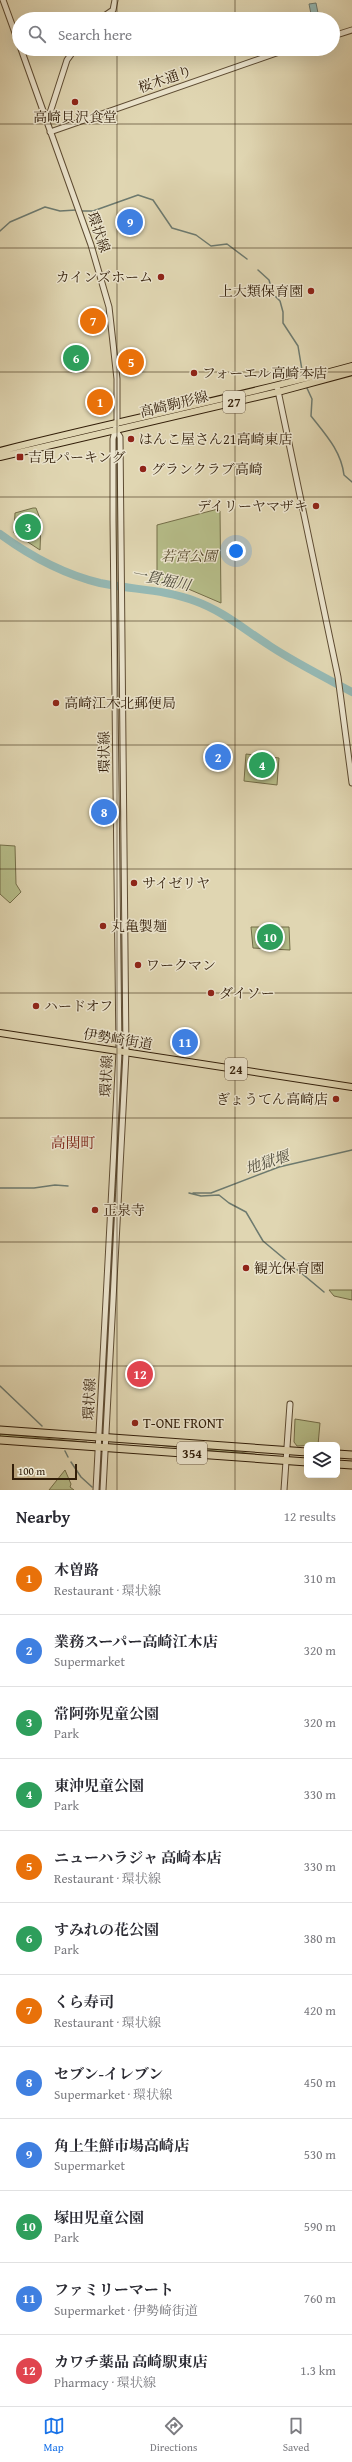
<!DOCTYPE html>
<html lang="en">
<head>
<meta charset="utf-8">
<style>
	:root { --surface:#fff; --page:#f2f2f3; --text:#2b2b33; --muted:#7c7c81; --line:#e1e1e2; --accent:#1a73e8 }
	body { margin:0; font-family:"Gentium Book Plus","Noto Serif JP",serif; background:var(--page); color:var(--text) }
	.controls { position:absolute; right:12px; bottom:12px; display:grid; overflow:hidden; border-radius:6px; box-shadow:0 4px 16px #0002 }
	.controls button { width:36px; height:36px; display:grid; place-items:center; padding:0; border:0; border-bottom:1px solid var(--line); background:var(--surface); color:var(--text); font:20px sans-serif }
	.scale { position:absolute; left:12px; bottom:10px; width:65px; box-sizing:border-box; padding-left:4px; border:2px solid #321e09; border-top:0; font-size:11px; line-height:14px; white-space:nowrap; color:#321e09; -webkit-text-stroke:3px #ebe4cd; paint-order:stroke }
	.you { position:absolute; left:236px; top:551px; width:14px; height:14px; margin:-10px; border:3px solid #fff; border-radius:50%; background:#1a73e8; box-shadow:0 0 0 6px #1a73e833 }
	.badge { display:grid; place-items:center; width:26px; height:26px; border-radius:50%; background:var(--accent); color:#fff; font-size:13px; font-weight:700 }
	.pin { position:absolute; translate:-50% -50%; border:2px solid #fff; box-shadow:0 1px 4px #0006 }
	.list { margin:0; padding:0; list-style:none }
	h2 { display:flex; justify-content:space-between; align-items:center; height:52px; margin:0; padding:0 16px; font-size:17px }
	h2 small { font-size:13px; font-weight:400; color:var(--muted) }
	.list li { display:grid; grid-template-columns:26px 1fr auto; gap:12px; align-items:center; box-sizing:border-box; height:72px; padding:0 16px; border-top:1px solid var(--line) }
	.list b { display:block; font-size:15px; white-space:nowrap }
	.list p { margin:0; font-size:13px; white-space:nowrap; color:var(--muted) }
	.list em { font-size:13px; font-style:normal; color:var(--muted) }
	.icon { flex:none; width:22px; height:22px; fill:none; stroke:currentColor; stroke-width:2; stroke-linecap:round; stroke-linejoin:round }
	.map { position:relative; flex:none; width:352px; height:1490px; overflow:hidden }
	.search { position:absolute; background:var(--surface); box-shadow:0 4px 16px #0002; left:12px; right:12px; top:12px; height:44px; display:flex; align-items:center; gap:10px; box-sizing:border-box; padding:0 14px; border-radius:22px; color:var(--muted); font-size:15px }
	.sheet { height:916px; background:var(--surface) }
	nav { display:flex; justify-content:space-around; align-items:center; box-sizing:border-box; height:56px; border-top:1px solid var(--line); background:var(--surface); font-size:11px; color:var(--muted) }
	nav a { display:grid; justify-items:center; gap:2px }
	nav .on { color:var(--accent) }
	.map>svg:first-child { display:block }
</style>
</head>
<body>
<div class="map">
<svg width="352" height="1490" viewBox="0 0 352 1490">
	<rect width="100%" height="100%" fill="#e0d6b2"/>
	<filter id="stains"><feTurbulence type="fractalNoise" baseFrequency=".005" numOctaves="4"/><feColorMatrix values="0 0 0 0 .2 0 0 0 0 .09 0 0 0 0 .02 0 0 0 .5 -.17"/></filter>
	<radialGradient id="worn" r=".72"><stop offset=".6" stop-color="#630" stop-opacity="0"/><stop offset="1" stop-color="#630" stop-opacity=".3"/></radialGradient>
	<path fill="#b6bd89" stroke="#746e49" d="M68,351L83,352V364H68Z
		M33,508H36L41,521L40,550L14,533L15,513Z
		M218,509L220,511L221,603L186,588L157,584V525Z
		M246,754L279,758L277,785L244,781Z
		M0,845L15,846L16,884L21,892L10,903L0,894Z
		M251,927H289L290,950L253,948Z
		M329,1290H352V1300L334,1296Z
		M295,1419L320,1423L318,1445L297,1446L294,1442Z
		M0,1434L87,1442V1444L0,1437Z
		M115,1441L224,1450L276,1457Z
		M65,1470L71,1484L70,1487L74,1490H49Z"/>
	<path fill="#95b8b3" stroke="#6d7a6f" d="M316,3L319,18L312,19L309,4Z"/>
	<g fill="none" stroke-linecap="round" stroke-linejoin="round">
		<path stroke="#6d7a6f" stroke-width="1.5" d="M80,211H93L138,195L153,200L172,228L196,235L211,246L227,244L247,259
			M0,231L10,222L45,207L60,211L76,210
			M258,270L269,280L273,294L280,301L283,312V323L298,346L303,376
			M306,386L312,399L311,416C326,435 341,451 344,475L352,482
			M0,1188H34L55,1185L68,1186
			M189,1193L201,1196L219,1195L229,1203L246,1212L263,1241L324,1292
			M193,1193H211L279,1167L352,1150
			M0,1386L42,1426
			M65,1451L68,1457
			M71,1462L81,1477L92,1487"/>
		<path stroke="#95b8b3" stroke-width="8" d="M0,534C30,556 63,574 100,583C132,590 164,589 195,601C223,611 245,630 270,646C296,663 324,677 352,692"/>
		<g stroke="#5e4c33" stroke-width="7">
			<path id="minor" d="M3,0L19,44
				M100,19L113,10L115,0
				M333,36L352,30
				M21,49L91,245L109,307L117,379V422L113,439V520L119,1052L96,1490
				M47,122L67,60L75,49
				M50,132L288,49
				M277,386L338,677L352,783
				M103,1490L126,1053L120,437L116,431
				M284,1490L290,1404"/>
		</g>
		<g stroke="#321e09" stroke-width="8">
			<path id="major" d="M0,451C117,421 236,398 352,366
				M0,457L278,392L352,372
				M0,1033L352,1087"/>
		</g>
		<g stroke="#321e09" stroke-width="9">
			<path id="highway" d="M0,1430L307,1452
				M0,1440L307,1462
				M337,1454L352,1455
				M337,1464L352,1465"/>
		</g>
		<use href="#minor" stroke="#ebe4cd" stroke-width="5"/>
		<use href="#major" stroke="#e0d6b2" stroke-width="6"/>
		<use href="#highway" stroke="#e0d6b2" stroke-width="7"/>
	</g>
	<path fill="none" stroke="#321e09" stroke-width="1" stroke-opacity="0.55" d="M117,0V19M235,0V19M117,49V1490M235,49V1490M0,124H352M0,248H352M0,372H352M0,497H352M0,621H352M0,745H352M0,869H352M0,993H352M0,1118H352M0,1242H352M0,1366H352"/>
	<g fill="#8f2418" stroke="#ebe4cd" stroke-width="1.5">
		<circle cx="75" cy="102" r="4"/>
		<circle cx="161" cy="277" r="4"/>
		<circle cx="311" cy="291" r="4"/>
		<circle cx="194" cy="373" r="4"/>
		<circle cx="131" cy="439" r="4"/>
		<rect x="16" y="453" width="8" height="8" rx="2"/>
		<circle cx="143" cy="469" r="4"/>
		<circle cx="316" cy="506" r="4"/>
		<circle cx="56" cy="703" r="4"/>
		<circle cx="134" cy="883" r="4"/>
		<circle cx="103" cy="926" r="4"/>
		<circle cx="138" cy="965" r="4"/>
		<circle cx="211" cy="993" r="4"/>
		<circle cx="36" cy="1006" r="4"/>
		<circle cx="336" cy="1099" r="4"/>
		<circle cx="95" cy="1210" r="4"/>
		<circle cx="246" cy="1268" r="4"/>
		<circle cx="135" cy="1423" r="4"/>
	</g>
	<g text-anchor="middle" dominant-baseline="central" stroke-width="3" stroke-linejoin="round" paint-order="stroke">
		<g fill="#ebe4cd" stroke="#6a5944" stroke-width="1">
			<rect x="223" y="391" width="22" height="22" rx="3"/>
			<rect x="225" y="1058" width="22" height="22" rx="3"/>
			<rect x="177" y="1442" width="30" height="22" rx="3"/>
		</g>
		<g font-size="13" font-weight="bold" fill="#321e09">
			<text x="234" y="402">27</text>
			<text x="236" y="1069">24</text>
			<text x="192" y="1453">354</text>
		</g>
		<g font-size="14" fill="#321e09" stroke="#ebe4cd">
			<text transform="translate(165 79) rotate(-19)">桜木通り</text>
			<text transform="translate(99 232) rotate(71)">環状線</text>
			<text transform="translate(174 404) rotate(-14)">高崎駒形線</text>
			<text transform="translate(104 752) rotate(-91)">環状線</text>
			<text transform="translate(118 1039) rotate(9)">伊勢崎街道</text>
			<text transform="translate(106 1076) rotate(-87)">環状線</text>
			<text transform="translate(89 1399) rotate(-87)">環状線</text>
		</g>
		<g font-size="14" fill="#321e09" stroke="#ebe4cd" text-anchor="start">
			<text x="75" y="117" text-anchor="middle">高崎貝沢食堂</text>
			<text x="153" y="277" text-anchor="end">カインズホーム</text>
			<text x="303" y="291" text-anchor="end">上大類保育園</text>
			<text x="202" y="373">フォーエル高崎本店</text>
			<text x="139" y="439">はんこ屋さん21高崎東店</text>
			<text x="28" y="457">吉見パーキング</text>
			<text x="151" y="469">グランクラブ高崎</text>
			<text x="308" y="506" text-anchor="end">デイリーヤマザキ</text>
			<text x="64" y="703">高崎江木北郵便局</text>
			<text x="142" y="883">サイゼリヤ</text>
			<text x="111" y="926">丸亀製麺</text>
			<text x="146" y="965">ワークマン</text>
			<text x="219" y="993">ダイソー</text>
			<text x="44" y="1006">ハードオフ</text>
			<text x="328" y="1099" text-anchor="end">ぎょうてん高崎店</text>
			<text x="103" y="1210">正泉寺</text>
			<text x="254" y="1268">観光保育園</text>
			<text x="143" y="1423">T-ONE FRONT</text>
		</g>
		<g font-size="14" font-style="italic" fill="#534629" stroke="#ebe4cd">
			<text x="189" y="556">若宮公園</text>
		</g>
		<g font-size="15" font-style="italic" fill="#504c3c" stroke="#ebe4cd">
			<text transform="translate(161 579) rotate(12)">一貫堀川</text>
			<text transform="translate(267 1162) rotate(-18)">地獄堰</text>
		</g>
		<g font-size="15" fill="#7a1f14" stroke="#ebe4cd">
			<text x="73" y="1142">高関町</text>
		</g>
	</g>
	<rect width="100%" height="100%" filter="url(#stains)"/>
	<rect width="100%" height="100%" fill="url(#worn)"/>
</svg>
<div class="controls">
<button><svg class="icon" aria-label="layers" viewBox="0 0 24 24"><path d="M12 4l9 5-9 5-9-5zM3 14l9 5 9-5"/></svg></button>
</div>
<div class="scale">100 m</div>
<div class="you"></div>
<div class="pin badge" style="left:100px;top:402px;background:#e8710a">1</div>
<div class="pin badge" style="left:218px;top:757px;background:#3f7fe0">2</div>
<div class="pin badge" style="left:28px;top:527px;background:#2e9e5b">3</div>
<div class="pin badge" style="left:262px;top:765px;background:#2e9e5b">4</div>
<div class="pin badge" style="left:131px;top:362px;background:#e8710a">5</div>
<div class="pin badge" style="left:76px;top:358px;background:#2e9e5b">6</div>
<div class="pin badge" style="left:93px;top:321px;background:#e8710a">7</div>
<div class="pin badge" style="left:104px;top:812px;background:#3f7fe0">8</div>
<div class="pin badge" style="left:130px;top:222px;background:#3f7fe0">9</div>
<div class="pin badge" style="left:270px;top:937px;background:#2e9e5b">10</div>
<div class="pin badge" style="left:185px;top:1042px;background:#3f7fe0">11</div>
<div class="pin badge" style="left:140px;top:1374px;background:#e0444e">12</div>
<div class="search"><svg class="icon" aria-label="search" viewBox="0 0 24 24"><circle cx="10" cy="10" r="6"/><path d="M15 15l6 6"/></svg>Search here</div>
</div>
<section class="sheet">
<h2>Nearby<small>12 results</small></h2>
<ul class="list">
<li><span class="badge" style="background:#e8710a">1</span><div><b>木曽路</b><p>Restaurant · 環状線</p></div><em>310 m</em></li>
<li><span class="badge" style="background:#3f7fe0">2</span><div><b>業務スーパー高崎江木店</b><p>Supermarket</p></div><em>320 m</em></li>
<li><span class="badge" style="background:#2e9e5b">3</span><div><b>常阿弥児童公園</b><p>Park</p></div><em>320 m</em></li>
<li><span class="badge" style="background:#2e9e5b">4</span><div><b>東沖児童公園</b><p>Park</p></div><em>330 m</em></li>
<li><span class="badge" style="background:#e8710a">5</span><div><b>ニューハラジャ 高崎本店</b><p>Restaurant · 環状線</p></div><em>330 m</em></li>
<li><span class="badge" style="background:#2e9e5b">6</span><div><b>すみれの花公園</b><p>Park</p></div><em>380 m</em></li>
<li><span class="badge" style="background:#e8710a">7</span><div><b>くら寿司</b><p>Restaurant · 環状線</p></div><em>420 m</em></li>
<li><span class="badge" style="background:#3f7fe0">8</span><div><b>セブン-イレブン</b><p>Supermarket · 環状線</p></div><em>450 m</em></li>
<li><span class="badge" style="background:#3f7fe0">9</span><div><b>角上生鮮市場高崎店</b><p>Supermarket</p></div><em>530 m</em></li>
<li><span class="badge" style="background:#2e9e5b">10</span><div><b>塚田児童公園</b><p>Park</p></div><em>590 m</em></li>
<li><span class="badge" style="background:#3f7fe0">11</span><div><b>ファミリーマート</b><p>Supermarket · 伊勢崎街道</p></div><em>760 m</em></li>
<li><span class="badge" style="background:#e0444e">12</span><div><b>カワチ薬品 高崎駅東店</b><p>Pharmacy · 環状線</p></div><em>1.3 km</em></li>
</ul>
</section>
<nav>
<a class="on"><svg class="icon" aria-label="map" viewBox="0 0 24 24"><path d="M3 6l6-2 6 2 6-2v14l-6 2-6-2-6 2zM9 4v14M15 6v14"/></svg>Map</a>
<a><svg class="icon" aria-label="directions" viewBox="0 0 24 24"><path d="M12 3l9 9-9 9-9-9zM9 14v-3h6M13 9l2 2-2 2"/></svg>Directions</a>
<a><svg class="icon" aria-label="saved" viewBox="0 0 24 24"><path d="M7 4h10v16l-5-4-5 4z"/></svg>Saved</a>
</nav>
</body>
</html>
